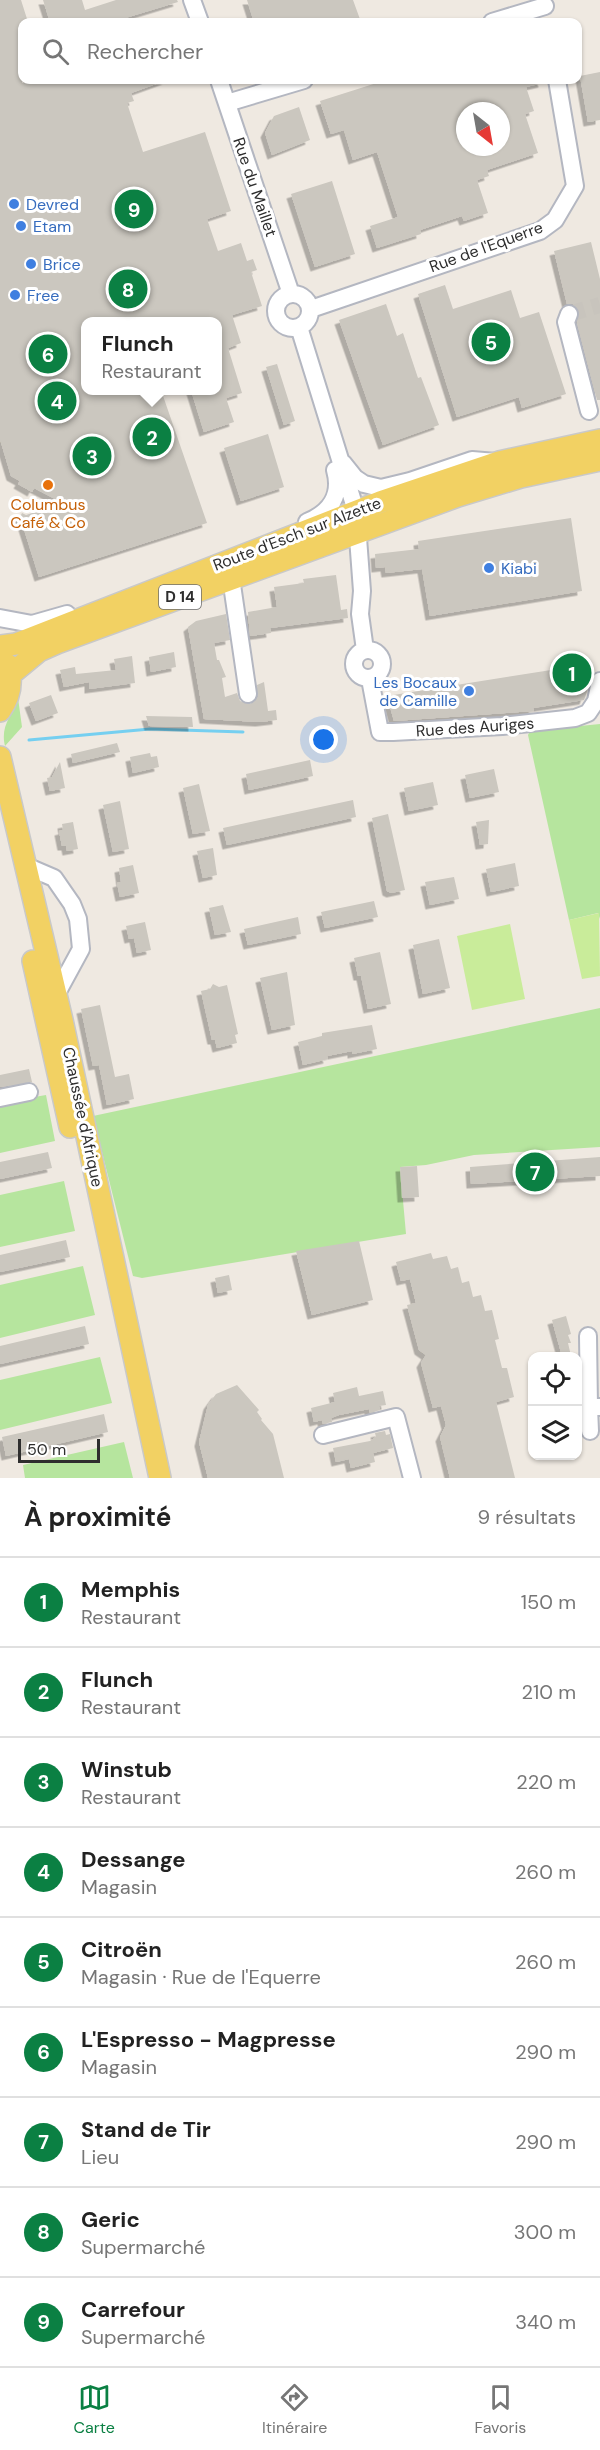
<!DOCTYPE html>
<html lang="fr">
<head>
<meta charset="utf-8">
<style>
	:root { --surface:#fff; --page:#f2f2f2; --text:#222; --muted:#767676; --line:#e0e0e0; --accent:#0b8043 }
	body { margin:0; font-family:"DM Sans",sans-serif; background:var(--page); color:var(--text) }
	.controls { position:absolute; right:18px; bottom:18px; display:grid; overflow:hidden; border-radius:12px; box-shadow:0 2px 4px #0004 }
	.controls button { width:54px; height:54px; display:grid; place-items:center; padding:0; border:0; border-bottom:2px solid var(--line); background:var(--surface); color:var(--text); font:30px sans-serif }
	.compass { position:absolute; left:456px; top:102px; width:54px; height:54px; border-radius:50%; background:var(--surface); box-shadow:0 2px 4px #0004; rotate:149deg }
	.scale { position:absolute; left:18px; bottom:15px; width:82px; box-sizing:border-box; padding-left:6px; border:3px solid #2e2e2e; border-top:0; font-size:16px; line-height:21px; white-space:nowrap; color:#2e2e2e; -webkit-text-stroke:4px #fff; paint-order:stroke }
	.you { position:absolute; left:324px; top:740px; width:21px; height:21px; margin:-15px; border:4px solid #fff; border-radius:50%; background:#1a73e8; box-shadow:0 0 0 9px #1a73e833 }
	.badge { display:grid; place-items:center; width:39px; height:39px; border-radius:50%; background:var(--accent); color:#fff; font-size:20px; font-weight:700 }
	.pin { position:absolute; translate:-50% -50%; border:3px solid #fff; box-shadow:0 2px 6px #0006 }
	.popup { position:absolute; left:81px; top:317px; width:141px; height:78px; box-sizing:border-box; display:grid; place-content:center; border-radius:12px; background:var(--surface); filter:drop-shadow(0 2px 4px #0005); font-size:20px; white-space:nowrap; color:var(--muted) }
	.popup b { font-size:22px; color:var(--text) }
	.popup::after { content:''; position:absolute; left:50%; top:100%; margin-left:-12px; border:12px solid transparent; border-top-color:var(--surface) }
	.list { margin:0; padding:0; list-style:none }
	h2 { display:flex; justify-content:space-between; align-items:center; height:78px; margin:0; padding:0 24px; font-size:26px }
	h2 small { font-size:20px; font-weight:400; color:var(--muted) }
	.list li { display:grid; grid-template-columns:39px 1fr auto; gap:18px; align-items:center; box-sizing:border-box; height:90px; padding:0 24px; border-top:2px solid var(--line) }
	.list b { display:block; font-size:22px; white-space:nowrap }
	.list p { margin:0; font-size:20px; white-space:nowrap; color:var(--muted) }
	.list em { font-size:20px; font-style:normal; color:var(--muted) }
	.icon { flex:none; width:33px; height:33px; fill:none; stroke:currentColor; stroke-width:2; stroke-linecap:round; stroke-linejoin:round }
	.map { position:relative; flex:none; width:600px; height:1478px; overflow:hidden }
	.search { position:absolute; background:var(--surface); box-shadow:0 2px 4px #0004; left:18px; right:18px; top:18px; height:66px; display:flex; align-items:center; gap:15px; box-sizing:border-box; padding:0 21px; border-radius:12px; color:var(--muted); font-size:22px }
	.sheet { height:888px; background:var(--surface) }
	nav { display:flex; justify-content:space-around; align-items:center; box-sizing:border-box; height:84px; border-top:2px solid var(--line); background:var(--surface); font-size:16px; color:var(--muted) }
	nav a { display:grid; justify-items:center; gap:3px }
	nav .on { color:var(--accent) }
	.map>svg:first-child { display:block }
</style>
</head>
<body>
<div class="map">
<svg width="600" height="1478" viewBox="0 0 600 1478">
	<defs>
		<filter id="shadow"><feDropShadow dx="-4.5" dy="4.5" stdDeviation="0" flood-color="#0004"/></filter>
	</defs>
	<rect width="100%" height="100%" fill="#efe9e1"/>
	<path fill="#b6e59e" d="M18,698L22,727L5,746C0,726 12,716 18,698Z
		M600,724V919L598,913L569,920L528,735L530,731Z
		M600,1008V1147L474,1155L426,1165L400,1167L406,1234L142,1278L133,1276L93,1116Z
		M46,1095L55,1141L0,1153V1103Z
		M64,1181L75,1231L0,1247V1195Z
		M83,1266L95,1315L0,1338V1285Z
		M100,1357L112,1403L0,1430V1380Z
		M124,1442L133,1478H25L23,1465Z"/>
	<path fill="#c9ec9a" d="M599,913L600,976L582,979L569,920Z
		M510,924L525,999L472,1010L457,936Z"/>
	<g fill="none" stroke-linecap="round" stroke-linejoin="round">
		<path stroke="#75cff0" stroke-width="3" d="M29,740L150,729L243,732"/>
	</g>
	<path fill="#cbc7bf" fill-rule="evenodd" filter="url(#shadow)" d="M0,0H21L28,22H22V83L32,80H167L131,93L134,101L127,103L143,152L205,132L231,211L207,219L218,251L241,243L247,261L253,259L257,270L251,272L262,306L232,315L241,343L228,348L242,393L226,398L234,422L204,432L191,390H218V321H86V390H161L207,523L39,577L22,523L18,521L22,513L26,515L63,503L34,488L32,492L18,484L20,481L11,476L0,439Z
		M43,0H82L85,10L116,0H177L178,2L112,22H50Z
		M247,0H353L361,22H254Z
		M600,72V120L588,122L580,76Z
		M386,80H542L543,83L526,87L534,111L525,114L538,153L487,170L489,176L477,180L488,213L464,221L462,216L420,230L421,234L377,248L370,226L398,217L377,152L353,160L344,130L331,134L320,101ZM465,111H501V147H465Z
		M299,107L310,140L272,155L265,133L274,116Z
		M332,181L355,254L315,267L291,194Z
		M591,242L600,279V400H597L577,323L579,312L573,304H567L554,251Z
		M445,285L453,309L511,290L520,318L539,312L566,394L522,408L519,397L457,417L418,294Z
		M386,304L397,336L403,333L418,378L421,377L439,425L383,445L339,320Z
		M277,364L295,421L284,425L266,367Z
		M268,434L284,487L241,501L224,448Z
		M571,518L582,591L430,616L422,569L386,573L385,567L376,568L375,554L419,549L418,541Z
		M336,575L341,610L347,609L348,618L270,628L271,633L250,636L248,612L277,607L274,587L304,583L303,579Z
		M226,614L230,640L214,643L217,660H219L226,677L222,678L225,697L237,693L240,701L250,704L258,697L257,685L264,682L268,711L276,710L277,720L260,722L204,719L188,627L196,621Z
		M174,652L176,667L151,672L149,657Z
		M132,656L135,683L89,689V682L64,687L60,670L75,667L76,674L116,670L114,659Z
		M583,665L588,689L584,700L533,708L534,711L394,721L387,696Z
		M51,695L58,713L36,721L29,703Z
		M146,716L192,717L193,727L149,726Z
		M117,743L120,752L73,763L71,754Z
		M150,753L151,757L157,756L159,767L133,773L130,757Z
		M310,760L313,776L249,790L246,774Z
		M60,762L65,788L50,791L47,778L52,777Z
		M494,769L499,792L470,798L465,775Z
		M433,782L438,805L409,811L404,788Z
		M199,784L210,831L193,834L183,788Z
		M353,800L356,817L227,845L223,828Z
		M120,801L129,849L113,852L103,805Z
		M388,814L405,890L391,893L387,891L372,818Z
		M489,820L488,844L480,845L476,822Z
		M73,822L78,849L67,851L66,846H62L59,831L63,830L62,824Z
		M213,848L217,875L203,878L197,851Z
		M515,863L519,886L491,892L486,869Z
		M133,865L139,893L120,897L117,883L121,882L119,868Z
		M454,877L459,899L430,905L425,882Z
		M374,901L378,917L325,928L321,912Z
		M223,905L231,932L215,935L209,908Z
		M298,917L301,934L248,945L244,929Z
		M145,922L151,950L137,953L134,938L129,939L126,926Z
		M439,939L450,988L423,994L413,945Z
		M380,952L391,1004L368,1009L361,976H358L354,958Z
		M287,972L295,1025L272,1030L260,978Z
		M213,984L219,987L227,985L238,1034L235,1035L237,1043L217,1048L215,1040H212L201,991L210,989Z
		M100,1005L115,1077L129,1074L134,1099L107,1105L99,1065L93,1066L81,1009Z
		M372,1025L377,1049L352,1054V1051L327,1056L328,1059L303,1065L298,1042L322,1036V1033Z
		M29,1069L32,1082L0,1087V1075Z
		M48,1152L52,1168L0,1179V1162Z
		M600,1157V1176L471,1184L470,1167Z
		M417,1166L419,1197L402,1198L400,1167Z
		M66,1240L70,1257L0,1272V1255Z
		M359,1241L373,1300L312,1315L296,1251Z
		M431,1253L433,1259L447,1256L451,1269L458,1267L462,1283L469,1281L473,1297L481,1295L485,1311L492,1310L499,1339L495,1340L502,1368H507L514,1397L496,1402L515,1478H450L440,1437L446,1425L441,1406L433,1408L421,1363L426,1355L419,1350L407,1305L416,1303L410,1279L401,1281L396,1262Z
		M229,1275L232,1290L218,1293L215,1278Z
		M566,1316L571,1334L568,1335L571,1343H568L571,1356H562L552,1320Z
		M85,1326L89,1344L0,1364V1346Z
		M237,1385L259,1410L257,1412L262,1419L261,1420L273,1434L284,1478H208L199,1442L208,1405L216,1394Z
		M357,1387L359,1396L383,1391L386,1405L379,1406L380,1410L370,1413L369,1409L339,1415L331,1418L332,1422L323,1424L322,1420L314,1422L311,1408L335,1402L333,1393Z
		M104,1414L108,1432L6,1456L2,1437Z
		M385,1431L386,1435L390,1434L393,1448L373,1453L375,1462L351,1468L349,1459L336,1462L333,1448L370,1441L376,1437L375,1433Z"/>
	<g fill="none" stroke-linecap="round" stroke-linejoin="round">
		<path stroke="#c8c4bd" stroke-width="16" stroke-dasharray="16 8" stroke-linecap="butt" d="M569,314L600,305"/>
		<g stroke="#b4b7c1" stroke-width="20">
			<path id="minor" d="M192,0L200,22
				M492,22L545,6
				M219,80L291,294
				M227,103L304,80
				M276 311a17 17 0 1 1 34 0a17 17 0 1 1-34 0Z
				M311,309L540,231L555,220L575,186L557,80
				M569,314L566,322L589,411
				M299,327L356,511L362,591L360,614L365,650
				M343,463L355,478L364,484L381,488L410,481L472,460L496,462
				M307,522C331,512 342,495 335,470
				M231,578L248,694
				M0,618L32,624L67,614
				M354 664a14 14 0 1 1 28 0a14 14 0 1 1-28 0Z
				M370,679L380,732H393L502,726L575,718L588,713L596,701L600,681
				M26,866L54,878L72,904L78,919L81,949L56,995
				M0,1098L29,1092
				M588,1336L589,1407H600
				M589,1407L590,1431
				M323,1435L396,1417L412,1478"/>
		</g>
		<g stroke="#c9c9c9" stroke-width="24">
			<path id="major" d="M0,646L16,644L380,502L499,462L600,440
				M10,675L39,651L57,643L458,496L521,477L600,460
				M0,711C10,697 13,681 7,664
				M0,757L62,1020L160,1478
				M33,961L70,1127"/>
		</g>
		<use href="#minor" stroke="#fff" stroke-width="16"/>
		<use href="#major" stroke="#f2d163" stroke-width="21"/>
	</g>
	<g fill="#3f7fe0" stroke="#fff" stroke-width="2">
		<circle cx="14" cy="204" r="6"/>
		<circle cx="21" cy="226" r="6"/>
		<circle cx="31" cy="264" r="6"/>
		<circle cx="15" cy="295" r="6"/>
		<circle cx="489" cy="568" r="6"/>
		<circle cx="469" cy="691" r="6"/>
	</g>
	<circle fill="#e8710a" stroke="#fff" stroke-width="2" cx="48" cy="485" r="6"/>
	<g text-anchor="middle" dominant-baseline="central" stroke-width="6" stroke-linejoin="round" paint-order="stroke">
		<rect fill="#fff" stroke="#6d6d6d" stroke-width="1.5" x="159" y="585" width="42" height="24" rx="4.5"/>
		<g font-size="15" font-weight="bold" fill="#2e2e2e">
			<text x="180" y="597">D 14</text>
		</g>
		<g font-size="16" fill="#2e2e2e" stroke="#fff">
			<text transform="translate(255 187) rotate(71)">Rue du Maillet</text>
			<text transform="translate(486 247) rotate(-20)">Rue de l'Equerre</text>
			<text transform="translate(297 534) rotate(-21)">Route d'Esch sur Alzette</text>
			<text transform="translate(475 727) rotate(-4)">Rue des Auriges</text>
			<text transform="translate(83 1117) rotate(78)">Chaussée d'Afrique</text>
		</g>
		<g font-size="16" fill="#366cbe" stroke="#fff" text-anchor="start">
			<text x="26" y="204">Devred</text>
			<text x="33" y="226">Etam</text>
			<text x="43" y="264">Brice</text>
			<text x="27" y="295">Free</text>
			<text x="501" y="568">Kiabi</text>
			<text x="457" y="682" text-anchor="end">Les Bocaux<tspan x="457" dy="18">de Camille</tspan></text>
		</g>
		<g font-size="16" fill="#c56008" stroke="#fff">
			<text x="48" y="504">Columbus<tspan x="48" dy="18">Café &amp; Co</tspan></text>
		</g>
	</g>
</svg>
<div class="controls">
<button><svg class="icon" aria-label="locate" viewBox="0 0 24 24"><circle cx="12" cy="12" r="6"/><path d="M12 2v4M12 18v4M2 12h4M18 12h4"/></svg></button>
<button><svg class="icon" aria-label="layers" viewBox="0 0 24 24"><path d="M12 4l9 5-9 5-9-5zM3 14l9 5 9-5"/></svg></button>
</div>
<svg class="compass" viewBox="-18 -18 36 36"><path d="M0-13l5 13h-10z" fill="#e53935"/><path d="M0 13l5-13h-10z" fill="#767676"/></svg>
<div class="scale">50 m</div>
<div class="you"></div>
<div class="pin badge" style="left:572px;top:673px">1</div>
<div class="pin badge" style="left:152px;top:437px">2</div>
<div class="popup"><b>Flunch</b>Restaurant</div>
<div class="pin badge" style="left:92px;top:456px">3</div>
<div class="pin badge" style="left:57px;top:401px">4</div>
<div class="pin badge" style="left:491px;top:342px">5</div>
<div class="pin badge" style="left:48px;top:354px">6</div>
<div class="pin badge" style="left:535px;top:1172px">7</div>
<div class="pin badge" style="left:128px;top:289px">8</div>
<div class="pin badge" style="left:134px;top:209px">9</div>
<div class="search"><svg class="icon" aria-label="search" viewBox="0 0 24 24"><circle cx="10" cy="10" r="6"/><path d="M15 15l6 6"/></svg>Rechercher</div>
</div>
<section class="sheet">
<h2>À proximité<small>9 résultats</small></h2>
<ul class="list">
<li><span class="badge">1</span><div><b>Memphis</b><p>Restaurant</p></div><em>150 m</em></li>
<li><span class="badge">2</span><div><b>Flunch</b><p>Restaurant</p></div><em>210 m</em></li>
<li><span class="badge">3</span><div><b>Winstub</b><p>Restaurant</p></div><em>220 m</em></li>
<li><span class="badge">4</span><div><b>Dessange</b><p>Magasin</p></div><em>260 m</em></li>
<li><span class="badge">5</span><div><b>Citroën</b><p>Magasin · Rue de l'Equerre</p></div><em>260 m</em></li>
<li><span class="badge">6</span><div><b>L'Espresso - Magpresse</b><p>Magasin</p></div><em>290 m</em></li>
<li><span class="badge">7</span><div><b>Stand de Tir</b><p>Lieu</p></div><em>290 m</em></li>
<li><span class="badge">8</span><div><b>Geric</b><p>Supermarché</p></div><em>300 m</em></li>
<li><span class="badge">9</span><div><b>Carrefour</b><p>Supermarché</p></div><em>340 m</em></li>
</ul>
</section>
<nav>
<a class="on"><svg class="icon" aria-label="map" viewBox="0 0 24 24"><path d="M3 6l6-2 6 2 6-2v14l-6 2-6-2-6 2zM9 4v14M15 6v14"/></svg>Carte</a>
<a><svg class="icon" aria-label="directions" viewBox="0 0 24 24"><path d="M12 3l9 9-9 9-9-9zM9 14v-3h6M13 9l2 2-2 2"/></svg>Itinéraire</a>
<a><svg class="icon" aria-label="saved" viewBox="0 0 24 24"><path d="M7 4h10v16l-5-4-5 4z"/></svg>Favoris</a>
</nav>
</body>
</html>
